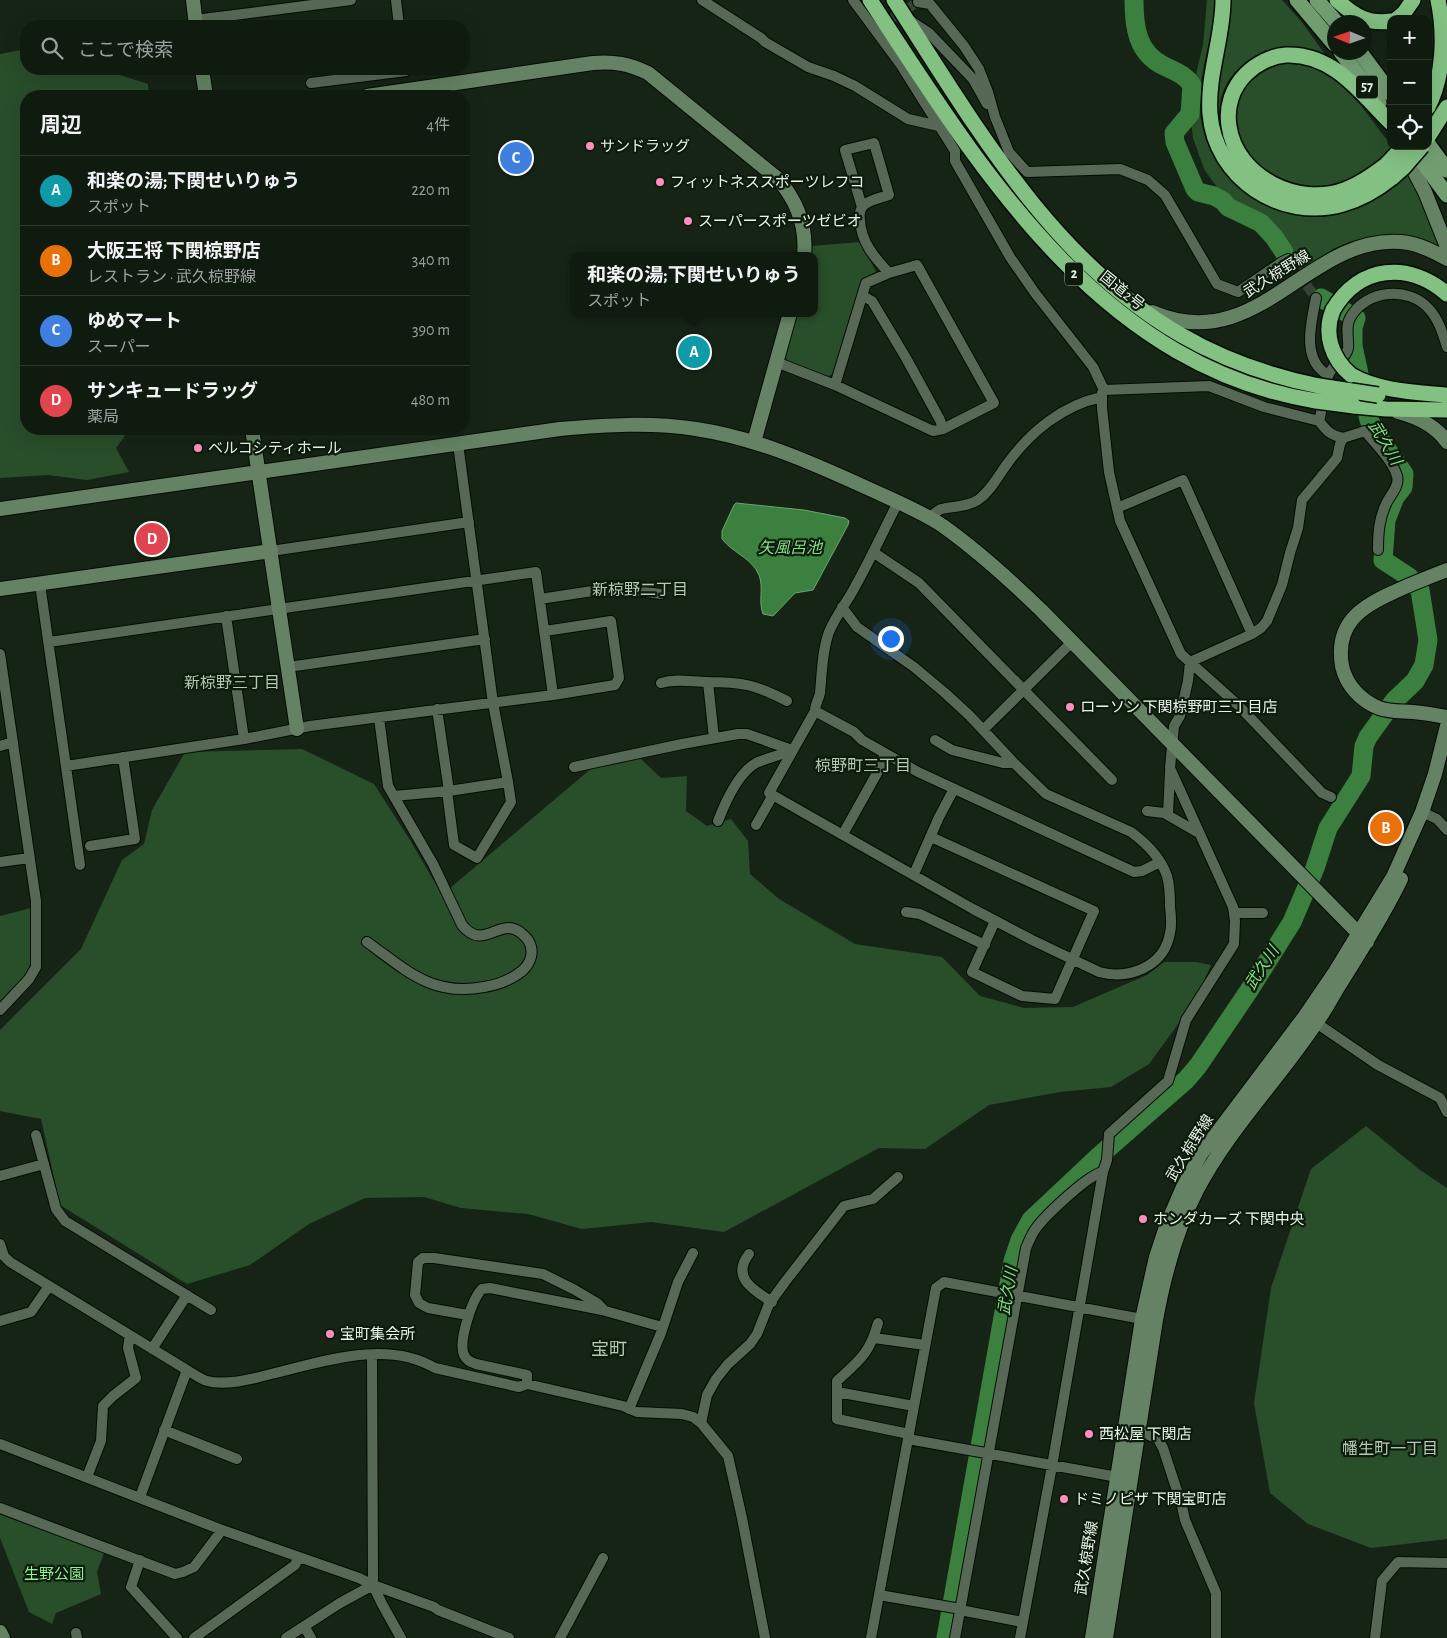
<!DOCTYPE html>
<html lang="ja">
<head>
<meta charset="utf-8">
<style>
	:root { --surface:#101b10; --page:#1e281e; --text:#f1f3f6; --muted:#9ca19f; --line:#303930; --accent:#fe8ebd }
	body { margin:0; font-family:"Alegreya Sans","Noto Sans JP",sans-serif; background:var(--page); color:var(--text) }
	.controls { position:absolute; right:15px; top:15px; display:grid; overflow:hidden; border-radius:10px; box-shadow:0 5px 20px #0002 }
	.controls button { width:45px; height:45px; display:grid; place-items:center; padding:0; border:0; border-bottom:1px solid var(--line); background:var(--surface); color:var(--text); font:25px sans-serif }
	.compass { position:absolute; left:1327px; top:15px; width:45px; height:45px; border-radius:50%; background:var(--surface); box-shadow:0 5px 20px #0002; rotate:272deg }
	.you { position:absolute; left:890px; top:638px; width:18px; height:18px; margin:-12px; border:4px solid #fff; border-radius:50%; background:#1a73e8; box-shadow:0 0 0 8px #1a73e833 }
	.badge { display:grid; place-items:center; width:32px; height:32px; border-radius:50%; background:var(--accent); color:#fff; font-size:16px; font-weight:700 }
	.pin { position:absolute; translate:-50% -50%; border:2px solid #fff; box-shadow:0 1px 5px #0006 }
	.popup { position:absolute; left:570px; top:252px; width:248px; height:65px; box-sizing:border-box; display:grid; place-content:center; border-radius:10px; background:var(--surface); filter:drop-shadow(0 1px 4px #0005); font-size:16px; white-space:nowrap; color:var(--muted) }
	.popup b { font-size:19px; color:var(--text) }
	.popup::after { content:''; position:absolute; left:50%; top:100%; margin-left:-10px; border:10px solid transparent; border-top-color:var(--surface) }
	.list { margin:0; padding:0; list-style:none }
	h2 { display:flex; justify-content:space-between; align-items:center; height:65px; margin:0; padding:0 20px; font-size:21px }
	h2 small { font-size:16px; font-weight:400; color:var(--muted) }
	.list li { display:grid; grid-template-columns:32px 1fr auto; gap:15px; align-items:center; box-sizing:border-box; height:70px; padding:0 20px; border-top:1px solid var(--line) }
	.list b { display:block; font-size:19px; white-space:nowrap }
	.list p { margin:0; font-size:16px; white-space:nowrap; color:var(--muted) }
	.list em { font-size:16px; font-style:normal; color:var(--muted) }
	.icon { flex:none; width:28px; height:28px; fill:none; stroke:currentColor; stroke-width:2; stroke-linecap:round; stroke-linejoin:round }
	.map { position:relative; flex:none; width:1447px; height:1638px; overflow:hidden }
	.search { position:absolute; background:var(--surface); box-shadow:0 5px 20px #0002; left:20px; top:20px; width:450px; height:55px; display:flex; align-items:center; gap:12px; box-sizing:border-box; padding:0 18px; border-radius:20px; color:var(--muted); font-size:19px }
	.panel { position:absolute; background:var(--surface); box-shadow:0 5px 20px #0002; left:20px; top:90px; width:450px; height:345px; border-radius:20px }
	.map>svg:first-child { display:block }
</style>
</head>
<body>
<div class="map">
<svg width="1447" height="1638" viewBox="0 0 1447 1638">
	<rect width="100%" height="100%" fill="#162416"/>
	<path fill="#294e2a" d="M1207,0H1215C1214,40 1194,80 1201,120C1213,190 1283,231 1350,211C1374,204 1393,188 1410,171L1440,248L1396,236L1371,237L1349,242L1333,249L1301,271L1289,253L1284,250L1268,227L1262,221L1235,208L1221,193L1204,169L1193,138L1191,121L1186,115L1190,84L1196,74L1203,45Z
		M1228,0H1282L1301,21L1327,57L1285,48C1254,49 1223,74 1220,105C1218,119 1221,133 1224,147L1215,111Z
		M26,49V69H101L148,84L149,96H26V429H130L116,448L129,472L87,480L48,475L0,478V54Z
		M1286,63L1305,65L1320,71L1338,82L1359,103L1393,148C1386,159 1375,165 1364,172C1346,184 1331,187 1310,186C1235,182 1201,81 1286,63Z
		M861,242L876,272L862,282L834,373L827,377L788,364L785,354L796,313H814V256H811V246Z
		M302,749L374,784L410,840L442,895L593,767L640,758L661,778L687,776L686,811L707,826L731,819L748,841L750,874L779,899L855,944L942,957L980,996L1024,1008L1073,1007L1147,975L1164,962H1196L1211,965L1195,1001L1149,1064L1111,1087L1060,1092L989,1105L925,1149L879,1148L724,1232L651,1222L582,1229L528,1214L461,1208L424,1197L365,1198L309,1224L250,1265L187,1284L60,1205L41,1119L0,1111V1030L81,949L122,860L144,844L152,810L185,752Z
		M31,908L30,964L26,978L0,1003V916Z
		M1366,1126L1420,1170L1447,1188V1539L1371,1548L1308,1524L1270,1493L1254,1403L1271,1288L1311,1169Z
		M0,1513L104,1553L97,1572L101,1594L56,1613L52,1624L29,1612L0,1538Z"/>
	<path fill="#3b803e" stroke="#6fa271" d="M736,503L804,510L845,518L849,521L848,525L813,590L795,593L773,616L763,614C758,601 764,588 759,575C752,558 733,553 722,539V531L734,505Z"/>
	<g fill="none" stroke-linecap="round" stroke-linejoin="round">
		<path stroke="#3b803e" stroke-width="19" d="M1134,0C1134,27 1137,53 1164,66C1176,72 1184,74 1192,85L1190,114L1174,133L1175,142L1195,189L1198,192L1214,196L1223,201L1228,207L1261,223L1274,237L1284,252
			M946,1638L1013,1261L1020,1240L1031,1220L1098,1157L1186,1080L1198,1066L1250,989L1292,922L1315,868L1328,828L1361,776L1364,746L1368,737L1394,701L1415,681L1424,665L1428,640L1420,590L1409,577L1383,560L1386,520L1395,497L1403,487L1404,474L1377,435L1369,420L1353,346V328L1356,318L1321,298"/>
		<path stroke="#364336" stroke-width="10" stroke-dasharray="10 5" stroke-linecap="butt" d="M880,26L918,2
			M1289,261L1316,298"/>
		<g stroke="#030d03" stroke-width="12">
			<path id="street" d="M396,0L399,26
				M702,0L761,38L765,42L808,67L834,76L855,86L908,119L939,126
				M853,0L901,65L955,151V161L1010,257L1035,293L1093,367L1104,390L1102,393V408L1109,472L1120,521L1181,654L1239,706L1322,793L1331,797
				M918,2L930,4L964,46L979,69L988,92L995,117L1009,152L1027,172L1120,169L1148,180L1165,195L1217,284L1238,292L1282,262L1288,259L1289,261
				M195,20L351,0
				M909,20L929,33L973,79L987,104
				M311,83L406,71
				M862,207L845,150L874,143L889,195C880,198 871,199 864,205C860,209 859,214 860,220C861,242 874,257 889,273
				M863,296L872,301L906,358L940,420L943,429
				M1316,298C1311,323 1301,360 1328,375
				M776,362L835,385L933,431L943,429L994,403L917,265L889,273L866,283L835,385
				M1104,390L1209,386L1264,407L1319,421C1327,431 1330,435 1343,438L1340,444L1337,458L1302,500L1298,528L1290,553L1282,585L1267,621L1261,628L1252,634L1190,662
				M1319,421C1323,409 1324,381 1330,372C1334,365 1347,356 1348,348C1349,338 1345,327 1350,318C1366,289 1409,286 1429,309C1439,320 1443,334 1447,347
				M1343,438L1365,431C1375,444 1392,459 1397,476C1400,486 1390,495 1386,504C1379,519 1378,533 1378,550
				M1117,508L1183,480L1252,634
				M929,517C933,515 937,511 941,509C954,506 967,507 978,500C991,491 998,476 1007,464C1030,432 1063,405 1102,397
				M271,551L469,522
				M873,552L919,583L1112,780
				M40,584L80,865
				M540,599L612,588L661,594
				M842,607L857,627L914,667L945,693L969,715L1014,763L1046,794L1131,832C1146,843 1161,858 1167,876C1170,886 1170,897 1170,907C1171,915 1172,925 1170,933C1164,967 1129,980 1099,972L1032,940L973,909L769,793L815,711C815,704 819,699 820,693C822,673 822,651 829,632C836,615 848,601 856,585C871,558 884,530 898,502
				M226,616L244,739
				M545,631L611,621L619,678L615,685L553,695
				M49,642L536,572L553,695L310,726L244,739L66,766
				M0,654L36,901V967L29,979L0,1010
				M288,667L485,639
				M708,682L714,738
				M661,683C677,678 692,682 708,682C743,682 756,685 787,701
				M437,709L449,791
				M815,711L854,732L862,740L918,772L1134,872L1142,871L1160,862
				M983,730L1072,642
				M935,740L952,750L1003,763H1014
				M0,746L13,742
				M574,767L682,744L738,734H747L792,750
				M447,791L454,845L477,858L511,802L508,782
				M394,796L449,791L508,782L493,703L458,444
				M1147,811L1164,813L1197,832
				M1422,812L1437,819L1447,830
				M1168,815L1170,771
				M718,821C725,803 738,773 756,763C767,758 781,755 792,750
				M756,825L773,795
				M843,834L881,766L885,753
				M931,837L1094,911L1055,999L1022,996L972,972L995,921
				M90,846L135,839L123,757
				M0,862L29,858
				M914,874L939,817L954,789
				M906,912L920,914L985,945
				M1234,913H1263
				M367,942C406,970 432,997 484,987C497,985 512,979 522,971C531,963 535,951 528,940C526,937 523,935 520,932C498,917 484,952 462,925L433,864L388,786L379,718
				M1312,1020L1378,1065L1440,1098L1447,1112
				M36,1135L56,1209L65,1221L211,1310
				M0,1176L44,1164
				M0,1244L4,1256L10,1262L187,1370C194,1374 200,1379 207,1381C226,1386 253,1379 271,1374C322,1362 386,1339 435,1368L519,1387L527,1384L623,1406L637,1412L682,1414L693,1417L701,1423L728,1456L742,1518L765,1638
				M749,1254C731,1277 753,1290 772,1302
				M468,1315L428,1308L419,1303L415,1295L418,1262L423,1258H434L543,1274L575,1290L597,1303L603,1309
				M0,1321L31,1312L49,1286
				M878,1323C870,1353 859,1361 837,1381V1419L909,1434
				M874,1338L925,1345
				M152,1349L187,1295
				M372,1355L373,1585L382,1604L401,1638
				M527,1384V1375L476,1364C471,1362 467,1361 464,1355C458,1342 472,1299 482,1289L490,1288L602,1310L662,1327
				M837,1392L914,1406
				M629,1409L661,1333L678,1282L693,1253
				M701,1423L707,1395L716,1379L728,1364L750,1344L757,1334L769,1304L785,1282L844,1206L873,1199L898,1177
				M164,1430L237,1459
				M1139,1431L1158,1439L1163,1448L1182,1506L1185,1520L1216,1593V1638
				M908,1439L1123,1478
				M0,1444L222,1530L359,1578L373,1585L434,1607L438,1610L509,1638
				M87,1477L101,1441L103,1406L113,1396L136,1378L128,1348L130,1335
				M140,1497L187,1370
				M0,1508L175,1574L183,1572L194,1567L222,1530
				M140,1560L131,1587L177,1638
				M879,1595L961,1609
				M960,1610L1023,1622
				M304,1626L311,1638
				M76,1633L77,1638
				M194,1638L295,1565L299,1557
				M286,1638L340,1603L373,1585
				M560,1638L603,1558
				M871,1638L936,1288L944,1282L1142,1319
				M955,1638L1026,1248C1029,1241 1032,1233 1037,1227C1047,1214 1089,1174 1103,1172
				M1020,1638L1052,1466L1103,1172L1107,1160L1109,1134L1168,1081L1186,1020L1234,944L1235,921L1233,907L1170,768L1174,726L1180,716L1188,681L1190,662
				M1375,1638L1382,1581L1398,1562L1447,1563"/>
		</g>
		<g stroke="#030d03" stroke-width="16">
			<path id="secondary" d="M193,0L196,26
				M202,69L206,96
				M367,96L593,63C614,61 629,64 648,73L778,179C797,201 807,226 804,256
				M1404,152L1425,192L1447,247
				M1152,312C1258,358 1307,235 1401,242C1417,243 1433,251 1447,259
				M1398,412C1417,417 1436,426 1447,442
				M252,429L297,729
				M754,442L790,313
				M0,509L560,429C605,425 651,422 696,429C756,438 810,462 865,487C891,499 919,510 943,526C978,551 1010,580 1041,610L1367,942
				M1447,570C1429,577 1411,584 1394,592C1360,607 1335,624 1342,666C1346,685 1361,701 1379,708C1390,712 1401,711 1413,712C1424,713 1436,715 1447,717
				M0,589L271,551
				M0,1632L3,1638
				M1092,1638L1142,1319L1156,1257L1167,1224L1183,1187L1201,1154L1305,1016L1335,972L1393,877L1422,812L1435,774L1447,726
				M1106,1638L1156,1320C1164,1276 1176,1230 1197,1190C1229,1129 1278,1080 1316,1023C1326,1010 1333,995 1342,981C1363,947 1384,915 1401,879"/>
		</g>
		<g stroke="#030d03" stroke-width="18">
			<path id="primary" d="M1297,0L1334,44
				M1317,0L1336,22
				M1341,52L1379,103
				M1360,52L1391,94
				M1428,144L1447,170
				M1411,146L1447,195"/>
		</g>
		<g stroke="#030d03" stroke-width="18">
			<path id="highway" d="M870,0C980,168 1099,366 1316,401
				M894,0C973,122 1051,260 1181,335C1224,360 1270,376 1319,386
				M1223,0C1223,38 1207,75 1210,114C1215,178 1281,222 1343,204C1362,199 1378,189 1393,177
				M1337,0C1353,15 1368,25 1391,21
				M1397,19L1404,13L1413,0
				M1428,107C1444,76 1445,34 1438,0
				M1428,137L1447,107
				M1386,165C1373,175 1359,185 1344,190C1298,207 1236,177 1229,126C1226,107 1232,88 1246,74C1256,64 1271,56 1286,55C1333,53 1361,93 1391,123
				M1333,310C1359,265 1409,261 1447,294
				M1351,375C1379,391 1413,392 1445,395
				M1354,406L1386,409L1447,410"/>
		</g>
		<use href="#street" stroke="#586857" stroke-width="10"/>
		<use href="#secondary" stroke="#658364" stroke-width="14"/>
		<use href="#primary" stroke="#729d71" stroke-width="15"/>
		<use href="#highway" stroke="#83c183" stroke-width="15"/>
		<g stroke="#030d03" stroke-width="18" stroke-linecap="butt">
			<path id="highway-bridge" d="M1386,165L1404,146
				M1393,177L1403,168L1422,146
				M1333,310C1323,334 1332,359 1351,375
				M1319,386L1378,395
				M1316,401L1354,406"/>
		</g>
		<use href="#highway-bridge" stroke="#83c183" stroke-width="15"/>
	</g>
	<g fill="#fe8ebd" stroke="#0d1b0d" stroke-width="2">
		<circle cx="590" cy="146" r="5"/>
		<circle cx="660" cy="182" r="5"/>
		<circle cx="688" cy="221" r="5"/>
		<circle cx="198" cy="448" r="5"/>
		<circle cx="1070" cy="707" r="5"/>
		<circle cx="1143" cy="1219" r="5"/>
		<circle cx="330" cy="1334" r="5"/>
		<circle cx="1089" cy="1434" r="5"/>
		<circle cx="1064" cy="1499" r="5"/>
	</g>
	<g text-anchor="middle" dominant-baseline="central" stroke-width="4.5" stroke-linejoin="round" paint-order="stroke">
		<g fill="#0d1b0d" stroke="#a7b2a7" stroke-width="1">
			<rect x="1356" y="75.5" width="22" height="23" rx="4"/>
			<rect x="1065" y="262.5" width="18" height="23" rx="4"/>
		</g>
		<g font-size="14" font-weight="bold" fill="#e9f3e9">
			<text x="1367" y="87">57</text>
			<text x="1074" y="274">2</text>
		</g>
		<g font-size="15" fill="#e9f3e9" stroke="#0d1b0d" text-anchor="start">
			<text x="600" y="146">サンドラッグ</text>
			<text x="670" y="182">フィットネススポーツレフコ</text>
			<text x="698" y="221">スーパースポーツゼビオ</text>
			<text x="208" y="448">ベルコシティホール</text>
			<text x="1080" y="707">ローソン 下関椋野町三丁目店</text>
			<text x="1153" y="1219">ホンダカーズ 下関中央</text>
			<text x="340" y="1334">宝町集会所</text>
			<text x="1099" y="1434">西松屋 下関店</text>
			<text x="1074" y="1499">ドミノピザ 下関宝町店</text>
		</g>
		<g font-size="15" fill="#e9f3e9" stroke="#0d1b0d">
			<text transform="translate(1277 274) rotate(-32)">武久椋野線</text>
			<text transform="translate(1122 291) rotate(39)">国道2号</text>
			<text transform="translate(1190 1148) rotate(-58)">武久椋野線</text>
			<text transform="translate(1087 1558) rotate(-81)">武久椋野線</text>
		</g>
		<g font-size="15" fill="#93ef94" stroke="#0d1b0d">
			<text x="54" y="1574">生野公園</text>
		</g>
		<g font-size="16" font-style="italic" fill="#85e086" stroke="#0d1b0d">
			<text transform="translate(1385 443) rotate(59)">武久川</text>
			<text x="790" y="548">矢風呂池</text>
			<text transform="translate(1262 968) rotate(-57)">武久川</text>
			<text transform="translate(1008 1291) rotate(-80)">武久川</text>
		</g>
		<g font-size="16" fill="#b6c8b5" stroke="#0d1b0d">
			<text x="640" y="590">新椋野二丁目</text>
			<text x="232" y="683">新椋野三丁目</text>
			<text x="863" y="766">椋野町三丁目</text>
			<text x="1390" y="1449">幡生町一丁目</text>
		</g>
		<g font-size="18" fill="#b6c8b5" stroke="#0d1b0d">
			<text x="609" y="1350">宝町</text>
		</g>
	</g>
</svg>
<div class="controls">
<button>+</button>
<button>−</button>
<button><svg class="icon" aria-label="locate" viewBox="0 0 24 24"><circle cx="12" cy="12" r="6"/><path d="M12 2v4M12 18v4M2 12h4M18 12h4"/></svg></button>
</div>
<svg class="compass" viewBox="-18 -18 36 36"><path d="M0-13l5 13h-10z" fill="#e53935"/><path d="M0 13l5-13h-10z" fill="#9ca19f"/></svg>
<div class="you"></div>
<div class="pin badge" style="left:694px;top:352px;background:#0f9aa8">A</div>
<div class="popup"><b>和楽の湯;下関せいりゅう</b>スポット</div>
<div class="pin badge" style="left:1386px;top:828px;background:#e8710a">B</div>
<div class="pin badge" style="left:516px;top:158px;background:#3f7fe0">C</div>
<div class="pin badge" style="left:152px;top:539px;background:#e0444e">D</div>
<div class="search"><svg class="icon" aria-label="search" viewBox="0 0 24 24"><circle cx="10" cy="10" r="6"/><path d="M15 15l6 6"/></svg>ここで検索</div>
<section class="panel">
<h2>周辺<small>4件</small></h2>
<ul class="list">
<li><span class="badge" style="background:#0f9aa8">A</span><div><b>和楽の湯;下関せいりゅう</b><p>スポット</p></div><em>220 m</em></li>
<li><span class="badge" style="background:#e8710a">B</span><div><b>大阪王将 下関椋野店</b><p>レストラン · 武久椋野線</p></div><em>340 m</em></li>
<li><span class="badge" style="background:#3f7fe0">C</span><div><b>ゆめマート</b><p>スーパー</p></div><em>390 m</em></li>
<li><span class="badge" style="background:#e0444e">D</span><div><b>サンキュードラッグ</b><p>薬局</p></div><em>480 m</em></li>
</ul>
</section>
</div>
</body>
</html>
